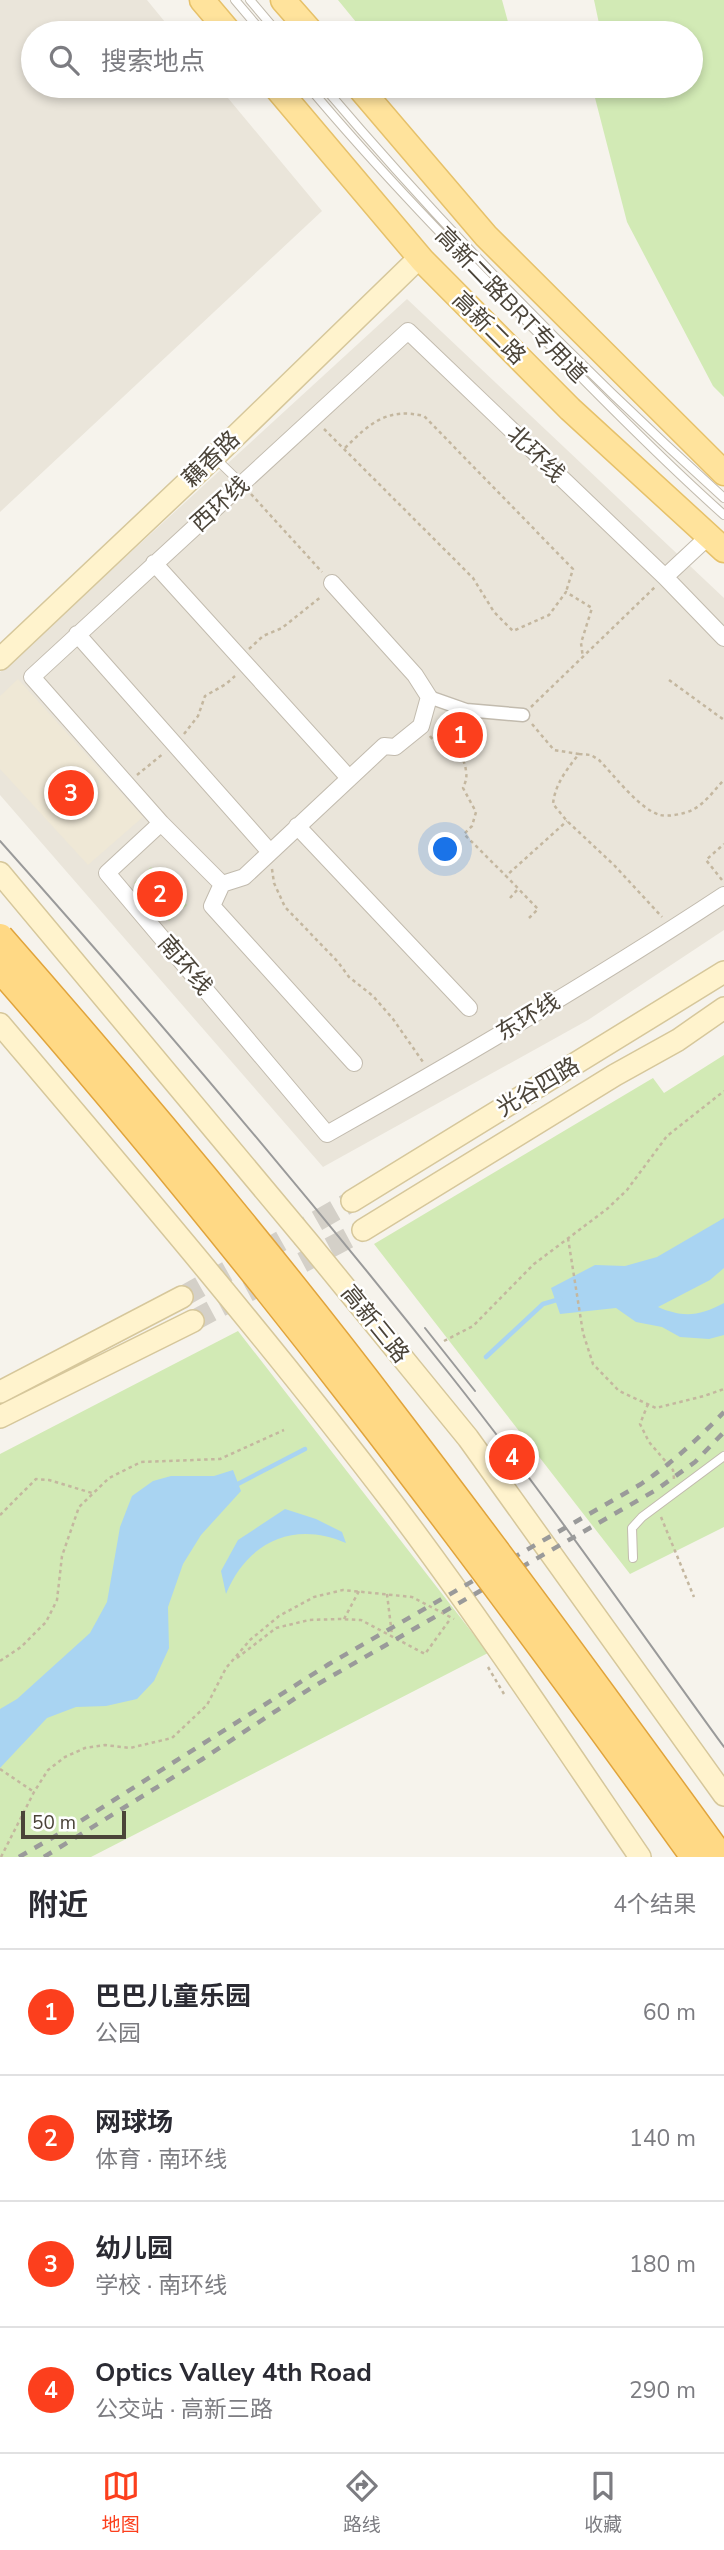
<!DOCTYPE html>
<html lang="zh">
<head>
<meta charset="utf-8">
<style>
	:root { --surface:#fff; --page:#f2f2f3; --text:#2b2b33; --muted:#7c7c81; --line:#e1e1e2; --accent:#fc3f1d }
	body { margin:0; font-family:"Nunito Sans","Noto Sans SC",sans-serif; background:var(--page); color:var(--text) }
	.scale { position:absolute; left:21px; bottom:18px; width:105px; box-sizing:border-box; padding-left:7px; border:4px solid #4b4439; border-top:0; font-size:19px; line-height:24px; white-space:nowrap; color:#4b4439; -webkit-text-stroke:5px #fff; paint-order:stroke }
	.you { position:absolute; left:446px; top:850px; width:24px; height:24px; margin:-18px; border:5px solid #fff; border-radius:50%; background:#1a73e8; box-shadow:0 0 0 10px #1a73e833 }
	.badge { display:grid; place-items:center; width:46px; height:46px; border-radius:50%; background:var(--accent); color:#fff; font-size:23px; font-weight:700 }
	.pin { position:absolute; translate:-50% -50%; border:4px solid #fff; box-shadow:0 2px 7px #0006 }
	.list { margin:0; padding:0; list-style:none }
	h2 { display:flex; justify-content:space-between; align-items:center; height:91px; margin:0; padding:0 28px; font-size:30px }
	h2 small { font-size:23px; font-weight:400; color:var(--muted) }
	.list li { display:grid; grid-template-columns:46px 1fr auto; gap:21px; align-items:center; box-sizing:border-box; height:126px; padding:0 28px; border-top:2px solid var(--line) }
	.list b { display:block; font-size:26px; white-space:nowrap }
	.list p { margin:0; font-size:23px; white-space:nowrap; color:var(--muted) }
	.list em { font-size:23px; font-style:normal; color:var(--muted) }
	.icon { flex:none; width:38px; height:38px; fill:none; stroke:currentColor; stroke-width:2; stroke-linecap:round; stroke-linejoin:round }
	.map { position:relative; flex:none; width:724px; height:1857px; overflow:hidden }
	.search { position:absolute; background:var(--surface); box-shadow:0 4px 10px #0003; left:21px; right:21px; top:21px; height:77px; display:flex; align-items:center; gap:18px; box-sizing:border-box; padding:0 24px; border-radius:38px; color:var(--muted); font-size:26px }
	.sheet { height:595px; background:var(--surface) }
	nav { display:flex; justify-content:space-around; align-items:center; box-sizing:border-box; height:98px; border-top:2px solid var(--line); background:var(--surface); font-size:19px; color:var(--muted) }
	nav a { display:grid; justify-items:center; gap:4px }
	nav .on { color:var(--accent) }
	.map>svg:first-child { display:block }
</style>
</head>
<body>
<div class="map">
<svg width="724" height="1857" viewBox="0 0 724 1857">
	<rect width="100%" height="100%" fill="#f6f3ec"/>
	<path fill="#eae5da" d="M0,0H147L174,33H33V86H218L322,211L0,512Z
		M407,299L724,598V930L588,1020L323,1167L0,795V672Z"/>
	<path fill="#efe8d6" d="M18,679L143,817L88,865L0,769V696Z"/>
	<path fill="#d2eab5" d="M338,0H502L511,33H365Z
		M594,0H724V397L713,386L627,222L594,94L595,86H691V33H601Z
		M409,86H490L484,98L416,94Z
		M151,867L187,905L169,921L134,883Z
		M724,1055V1527L630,1574L374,1244L653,1078L664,1093Z
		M238,1331L488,1653L91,1857H0V1454Z"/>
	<path fill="#a9d4f2" d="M724,1218V1268L710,1280L658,1307C683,1318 700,1316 724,1303V1335L709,1339L680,1337L662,1327L636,1322L616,1308L560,1314L551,1288L595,1265L625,1266L657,1257Z
		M233,1470L241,1491L201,1535L183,1564L168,1607L169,1648L154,1681L137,1699L106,1706L76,1707L47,1718L0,1768V1709L17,1699L90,1633L107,1602L120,1527L132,1496L153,1481L171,1476H214Z
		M285,1509L316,1519L342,1532L346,1543C294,1520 247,1542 226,1594L221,1571L238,1540Z"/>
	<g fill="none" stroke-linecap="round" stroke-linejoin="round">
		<path stroke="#a9d4f2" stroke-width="4.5" d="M486,1357L543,1304L560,1299
			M234,1486L305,1449"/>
		<path stroke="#d4d0c8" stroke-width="21" stroke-dasharray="21 10" stroke-linecap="butt" d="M182,1297L352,1201
			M193,1321L363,1230"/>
		<g stroke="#c2bbae" stroke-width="10">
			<path id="service" d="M235,0L263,33
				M250,0L278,33
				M308,86C380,172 458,252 537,332C598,395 659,457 724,515
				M323,86C447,232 582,370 724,498
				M214,457L242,484
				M633,1558L632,1528L642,1517L724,1456"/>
		</g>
		<g stroke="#c2bbae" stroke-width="15">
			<path id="pedestrian" d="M429,697L466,710L523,715"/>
		</g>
		<g stroke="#c2bbae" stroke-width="18">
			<path id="minor" d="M154,563L349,778
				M665,577L709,536
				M77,634L270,852
				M724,638L665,577L408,331L32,677L161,823L107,873L327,1134C462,1058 595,980 724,895
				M161,823L222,884L212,906L354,1063
				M297,826L469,1008
				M222,884L244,877L384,746L395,747L421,726L429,697L415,675L332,583"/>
		</g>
		<g stroke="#d6c79b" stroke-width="24">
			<path id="secondary" d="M0,659L214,457L420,257
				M0,873L308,1242L468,1438L724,1795
				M0,1024C133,1181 267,1338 392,1502C479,1617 559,1738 640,1857
				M352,1201L724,972
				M363,1230L615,1075L678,1040L724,1008
				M0,1392L182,1297
				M0,1417L193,1321"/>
		</g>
		<g stroke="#e6c16a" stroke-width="27">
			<path id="primary" d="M202,0L230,33
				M283,0L312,33
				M275,86L422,260L570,409L724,550
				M358,86L486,236L724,473"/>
		</g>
		<path stroke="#c4b79f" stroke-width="2.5" stroke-dasharray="3.5 3.5" stroke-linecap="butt" d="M324,429L473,578L494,612L513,631L549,615L566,592L592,608L581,643L583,658
			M345,448C369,424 387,407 424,416L573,569L566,592
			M251,494L322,572
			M249,649L263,636L282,628L322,596
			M669,680L724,720
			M531,707L655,587
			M532,724L554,750L579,754C567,769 555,784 553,804L567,821L614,865L662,917
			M184,734L198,716L205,696L226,684L235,676
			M430,736C443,755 463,744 466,771C467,778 466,781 463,788L476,812L472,826L464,834L506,876
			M579,754L591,755L599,760C614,775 639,809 660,815C668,817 684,814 692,810C705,804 714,790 724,780
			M137,775L164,753
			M272,869L274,883L285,907L338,962L349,977L373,996L393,1019L423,1062
			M722,880L706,860L724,844
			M510,898L518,889
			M529,918L538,909L506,876L567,821
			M568,1238L583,1333L593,1364L619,1391L656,1408L704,1396L724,1389
			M444,1341L473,1326L534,1264L607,1209L627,1190L667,1136L724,1091
			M648,1404L640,1424L649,1442L673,1470L674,1479
			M0,1515L36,1479L49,1480L92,1493
			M661,1517L694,1597
			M387,1594L392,1635
			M344,1619L359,1591
			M237,1658L276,1628L309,1620L339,1619L361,1620L425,1654L451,1618
			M0,1661L21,1647L46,1622L57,1600L62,1556L79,1507L109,1478L141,1462L220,1459L284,1430
			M488,1667L504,1694
			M0,1769L34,1792
			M1,1857L34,1792L48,1770L65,1757L85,1748L105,1745L130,1748L172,1738L207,1705L226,1668L250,1640L279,1616L314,1597L343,1590L412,1597L454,1619"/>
		<use href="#service" stroke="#fff" stroke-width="8"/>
		<use href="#pedestrian" stroke="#fff" stroke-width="12"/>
		<use href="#minor" stroke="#fff" stroke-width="16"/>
		<use href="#secondary" stroke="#fff3cd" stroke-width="21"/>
		<use href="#primary" stroke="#ffe39c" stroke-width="24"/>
		<path stroke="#9a9a9a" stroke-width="2" d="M0,841C155,1015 306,1193 451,1376C546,1496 634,1623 724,1747
			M425,1328L475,1391"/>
		<path stroke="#9a9a9a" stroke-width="4.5" stroke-dasharray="9 9" stroke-linecap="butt" d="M19,1857L76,1824L329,1664L641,1484C672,1463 698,1439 724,1412
			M44,1857L201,1760L311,1688L656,1490L695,1462L724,1432"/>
		<g stroke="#e0a43c" stroke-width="29" stroke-linecap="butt">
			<path id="trunk-bridge" d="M0,937C135,1091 268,1250 392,1413C504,1559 613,1708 721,1857
				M0,969C248,1252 475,1552 694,1857"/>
		</g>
		<use href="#trunk-bridge" stroke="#ffd985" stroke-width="26"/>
	</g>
	<g text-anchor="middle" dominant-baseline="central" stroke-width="5" stroke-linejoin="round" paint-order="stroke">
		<g font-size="23" fill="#4b4439" stroke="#fff">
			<text transform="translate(511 305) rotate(46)">高新二路BRT专用道</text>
			<text transform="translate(489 328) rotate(45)">高新二路</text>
			<text transform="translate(536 454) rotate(44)">北环线</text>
			<text transform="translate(211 459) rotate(-44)">藕香路</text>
			<text transform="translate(220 504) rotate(-42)">西环线</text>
			<text transform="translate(185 965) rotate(50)">南环线</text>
			<text transform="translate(528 1017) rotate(-31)">东环线</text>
			<text transform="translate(538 1087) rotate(-31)">光谷四路</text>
			<text transform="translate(375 1324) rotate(51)">高新三路</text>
		</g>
	</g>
</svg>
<div class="scale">50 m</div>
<div class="you"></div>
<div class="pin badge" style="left:460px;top:735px">1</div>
<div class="pin badge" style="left:160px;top:894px">2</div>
<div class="pin badge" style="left:71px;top:793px">3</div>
<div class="pin badge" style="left:512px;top:1457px">4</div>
<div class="search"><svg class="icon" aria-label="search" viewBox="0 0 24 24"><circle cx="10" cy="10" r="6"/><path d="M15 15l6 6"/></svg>搜索地点</div>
</div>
<section class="sheet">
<h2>附近<small>4个结果</small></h2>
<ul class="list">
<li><span class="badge">1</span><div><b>巴巴儿童乐园</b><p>公园</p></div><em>60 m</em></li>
<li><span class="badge">2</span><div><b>网球场</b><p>体育 · 南环线</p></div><em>140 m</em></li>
<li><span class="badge">3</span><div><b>幼儿园</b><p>学校 · 南环线</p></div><em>180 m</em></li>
<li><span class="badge">4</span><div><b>Optics Valley 4th Road</b><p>公交站 · 高新三路</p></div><em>290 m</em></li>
</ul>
</section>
<nav>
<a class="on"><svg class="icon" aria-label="map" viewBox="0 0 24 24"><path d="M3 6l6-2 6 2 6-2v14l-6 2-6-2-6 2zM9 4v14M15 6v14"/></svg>地图</a>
<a><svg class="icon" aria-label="directions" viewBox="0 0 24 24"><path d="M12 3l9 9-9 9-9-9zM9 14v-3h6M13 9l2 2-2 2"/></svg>路线</a>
<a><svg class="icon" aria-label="saved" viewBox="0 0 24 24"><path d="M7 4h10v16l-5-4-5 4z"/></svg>收藏</a>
</nav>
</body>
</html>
